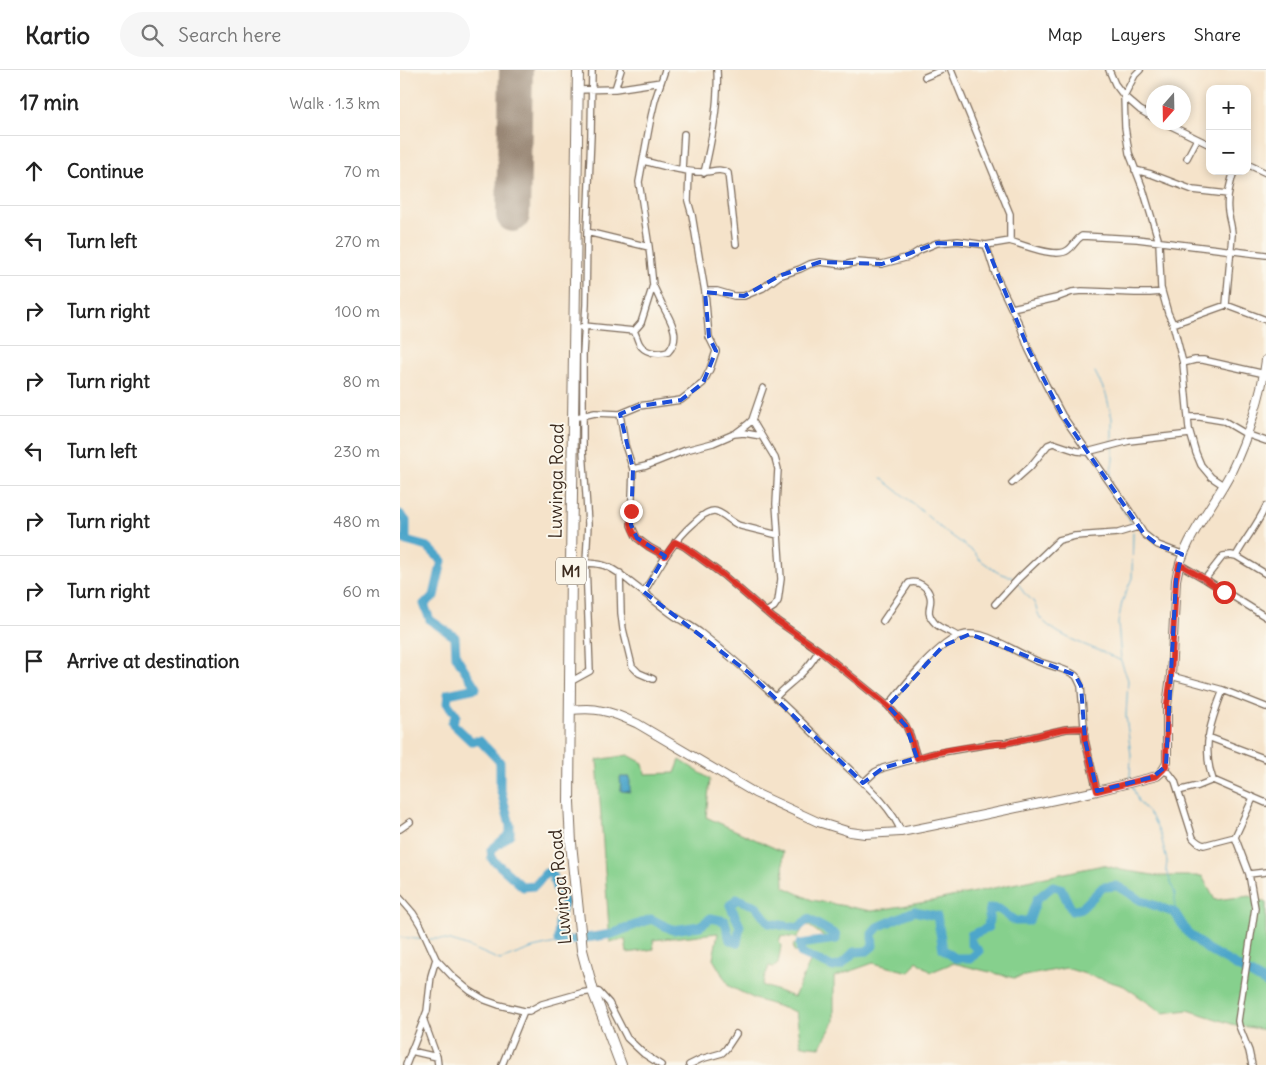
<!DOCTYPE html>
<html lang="en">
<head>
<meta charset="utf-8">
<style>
	:root { --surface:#fff; --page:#f6f6f6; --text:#222; --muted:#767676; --line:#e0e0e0 }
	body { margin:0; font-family:Delius,sans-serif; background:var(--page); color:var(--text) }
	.controls { position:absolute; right:15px; top:15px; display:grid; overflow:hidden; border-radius:10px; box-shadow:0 2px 8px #0003 }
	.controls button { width:45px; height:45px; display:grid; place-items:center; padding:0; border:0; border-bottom:1px solid var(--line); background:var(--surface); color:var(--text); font:25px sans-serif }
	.compass { position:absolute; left:746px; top:15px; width:45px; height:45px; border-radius:50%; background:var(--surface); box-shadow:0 2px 8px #0003; rotate:200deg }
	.stop { position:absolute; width:15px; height:15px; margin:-11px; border:4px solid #d93025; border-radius:50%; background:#fff }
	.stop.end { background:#d93025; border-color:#fff; box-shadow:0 1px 5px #0008 }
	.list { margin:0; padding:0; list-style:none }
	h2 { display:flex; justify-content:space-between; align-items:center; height:65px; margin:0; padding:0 20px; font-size:21px }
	h2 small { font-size:16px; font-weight:400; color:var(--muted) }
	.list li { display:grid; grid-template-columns:32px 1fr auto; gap:15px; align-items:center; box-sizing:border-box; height:70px; padding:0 20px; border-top:1px solid var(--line) }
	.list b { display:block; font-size:19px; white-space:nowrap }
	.list em { font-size:16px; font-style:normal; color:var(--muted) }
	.icon { flex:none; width:28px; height:28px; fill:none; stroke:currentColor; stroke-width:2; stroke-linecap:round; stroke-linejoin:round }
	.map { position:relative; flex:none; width:866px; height:995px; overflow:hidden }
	header { display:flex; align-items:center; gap:30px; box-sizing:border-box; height:70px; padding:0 25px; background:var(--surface); border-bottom:1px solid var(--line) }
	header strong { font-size:24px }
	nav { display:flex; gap:28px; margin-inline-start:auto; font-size:18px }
	.search { width:350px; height:45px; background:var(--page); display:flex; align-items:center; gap:12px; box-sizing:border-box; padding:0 18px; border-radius:28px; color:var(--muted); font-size:19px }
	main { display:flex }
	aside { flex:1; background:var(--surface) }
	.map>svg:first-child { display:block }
</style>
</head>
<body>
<header>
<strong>Kartio</strong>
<div class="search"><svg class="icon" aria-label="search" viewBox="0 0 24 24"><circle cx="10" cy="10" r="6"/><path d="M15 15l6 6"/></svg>Search here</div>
<nav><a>Map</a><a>Layers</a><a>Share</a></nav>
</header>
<main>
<aside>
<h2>17 min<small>Walk · 1.3 km</small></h2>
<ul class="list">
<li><svg class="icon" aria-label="ahead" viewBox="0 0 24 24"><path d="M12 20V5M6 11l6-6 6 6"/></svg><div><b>Continue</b></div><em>70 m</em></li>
<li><svg class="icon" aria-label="left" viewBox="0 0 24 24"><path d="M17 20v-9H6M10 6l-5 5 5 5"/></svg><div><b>Turn left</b></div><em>270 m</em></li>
<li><svg class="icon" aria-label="right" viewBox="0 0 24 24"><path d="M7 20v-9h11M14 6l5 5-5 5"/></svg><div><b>Turn right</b></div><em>100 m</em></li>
<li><svg class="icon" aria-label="right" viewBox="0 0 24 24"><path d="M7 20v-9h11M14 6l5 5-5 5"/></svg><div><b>Turn right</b></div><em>80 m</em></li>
<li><svg class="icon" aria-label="left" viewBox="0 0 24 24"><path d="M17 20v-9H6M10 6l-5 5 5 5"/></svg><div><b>Turn left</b></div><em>230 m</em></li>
<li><svg class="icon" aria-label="right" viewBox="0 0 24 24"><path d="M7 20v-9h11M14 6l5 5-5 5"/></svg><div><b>Turn right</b></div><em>480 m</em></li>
<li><svg class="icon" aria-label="right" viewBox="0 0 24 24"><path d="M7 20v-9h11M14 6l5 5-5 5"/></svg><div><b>Turn right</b></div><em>60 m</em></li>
<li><svg class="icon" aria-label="arrive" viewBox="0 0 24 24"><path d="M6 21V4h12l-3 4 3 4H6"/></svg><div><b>Arrive at destination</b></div></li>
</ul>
</aside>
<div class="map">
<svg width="866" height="995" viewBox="0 0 866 995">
	<rect width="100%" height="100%" fill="#fbf7ec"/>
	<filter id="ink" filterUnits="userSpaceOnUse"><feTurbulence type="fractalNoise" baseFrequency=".02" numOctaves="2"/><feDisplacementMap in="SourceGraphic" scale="10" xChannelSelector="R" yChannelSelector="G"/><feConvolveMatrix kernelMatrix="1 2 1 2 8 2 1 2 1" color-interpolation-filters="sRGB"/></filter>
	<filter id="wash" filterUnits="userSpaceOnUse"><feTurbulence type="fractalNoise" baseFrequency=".0096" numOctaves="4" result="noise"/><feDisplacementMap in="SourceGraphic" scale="20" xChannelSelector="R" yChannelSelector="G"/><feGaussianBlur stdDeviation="1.12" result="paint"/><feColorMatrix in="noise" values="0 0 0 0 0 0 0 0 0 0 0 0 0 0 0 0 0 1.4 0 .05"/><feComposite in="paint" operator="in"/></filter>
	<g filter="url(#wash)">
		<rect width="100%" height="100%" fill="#f5e3ca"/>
		<path fill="#86d08d" stroke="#607d56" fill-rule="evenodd" d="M228,685L243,693L245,704L275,703L280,690L310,709L306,747L383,782L384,817L412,830L472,841L532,831L703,795L721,800L759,806H802L815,830L850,826L866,833V960L835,955L788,940L763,943L724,916L666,898L614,908L553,893L531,902L517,891L509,902L473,893L434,907V952L420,977L401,975L396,942L355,929L329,916L313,889L318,863L253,870L254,879L227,883L225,869L210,872L197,690ZM406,854L425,867L404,871L393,875L394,881L411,890L394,927L362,915L369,896L374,897L378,894L381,876L379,872L381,866L397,868Z"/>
		<path fill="#4da6ca" stroke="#446874" d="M220,707H230V722L221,721Z"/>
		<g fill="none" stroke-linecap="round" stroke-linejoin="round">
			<path stroke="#4da6ca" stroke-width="1" d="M695,302L706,324L712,348V373
				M481,408L509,430L541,458L574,482L579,489L597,502L611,507L615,510
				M710,408L713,390V377
				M709,414L708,417L733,455
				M618,513C620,516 622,520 624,523C627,526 630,528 633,531C637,537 637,544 641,549C663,571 694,576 721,591L728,610L726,646L731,685L730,709
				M721,590L718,553L722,532L732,508L733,462
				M732,715L738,731L752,747L761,766L767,791L766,800L775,824V843
				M0,867C7,868 20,870 26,869
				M30,869C52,867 80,882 100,890L133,878L160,872"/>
			<path stroke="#4da6ca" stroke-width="9" d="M0,444L6,451V471L28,477L42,491L34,526L24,534L30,550L55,567L56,586L76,618L48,624L47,633L56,645L52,653L71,671H80L100,692V717L110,755V764L91,780L92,789L123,817L134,816L146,803L152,804L156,818L164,832L159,851L158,870L160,872L212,864L251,849L273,860L300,856L311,848L325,851L330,870L337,873L340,856L330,835L337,829L356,836L369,853L398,858L408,849L436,865V869L400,874L401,883L433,897L441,895L454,882L467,881L473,876L472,864L478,857L514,841L537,846L543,879L555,888H571L579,881L571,873V865L588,858L590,838L599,839L615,851H629L637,829L653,816L661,818L672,841L682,838L703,817L717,816L740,830L775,843L787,862L807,879L866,913"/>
			<path stroke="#988674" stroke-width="34" d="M113,145L116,0"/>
		</g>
	</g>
	<g filter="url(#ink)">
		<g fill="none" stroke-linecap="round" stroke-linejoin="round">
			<g stroke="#7c6b5a" stroke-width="8">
				<path id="street" d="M551,0L610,144V171C623,175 657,189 668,180C674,176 675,170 682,166L737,169L866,185
					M709,0L715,14L724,26L735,5L740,0
					M525,7L542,0
					M215,19L221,0
					M178,20L215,19L261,12
					M754,48L740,40L724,26L725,57L729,83L743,119L759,172L761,218L768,243L773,254L783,293L789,359L796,383L801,395L811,407L823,415
					M763,52L810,75
					M787,88L797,69
					M243,91C262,95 281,102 301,102C310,103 319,97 328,103L336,174
					M847,94L866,103
					M282,100L284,64
					M735,100L751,104L793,120L828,124
					M304,103C312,70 319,34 317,0
					M187,162L249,177
					M610,171L586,175L596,206L621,258L628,278L646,315L662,345L729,440L744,464L758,475L782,484
					M305,222L310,221H317L334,226H344L363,218L379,206L400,199L410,194L420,192L444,195L457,192L482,194L509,187L520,180L537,173L558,171L586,175
					M826,235L832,165C832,156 829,149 828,141C826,128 830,114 834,101
					M612,238L656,228L672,222L682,221L735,223H750L762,222
					M773,254L826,235L866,250
					M181,257L184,256L234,261L241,253L253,215L249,177L239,112L251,47L255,30L265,0
					M234,261C236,264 237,269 239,273C244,283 258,285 268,282C283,266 269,249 262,234C259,228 256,221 253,215
					M783,293L795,290H803L865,304
					M363,318L352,350L375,388L378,399L376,434L381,509L378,531L374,537L366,542
					M220,344L225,375L233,399L231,455L237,468L249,477L265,486
					M788,347H800L824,351L846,364L866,371
					M173,348L195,343L220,344L239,336L281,330L303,313L310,299L316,281L309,267L305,222L292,145L288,131L289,102
					M336,363L348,354L352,350
					M233,399L246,396L286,380L313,373L334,364L344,363L361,366
					M612,413L630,397L648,375L653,373L677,381L687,382L729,371L790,364
					M275,472L285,477L323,505L373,548L419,580L488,636L506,656L510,665L517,688
					M836,486C845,469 858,454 866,436
					M171,494C183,493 197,492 208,497C217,501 223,506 230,512C243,522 256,532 269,542C279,550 291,555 301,563C353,604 400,649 446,696C465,714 493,738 501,762
					M779,494L805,509L866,547
					M220,503L221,543L223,559L232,596L239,603L253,609
					M805,509L823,486L831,485L836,486L866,504
					M244,522C260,496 271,473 294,453C299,448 307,441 314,441C322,441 332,454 341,456L378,465
					M595,534L619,508L659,470L675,466L718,463L738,457
					M483,551L509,513C518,510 528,517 530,526C533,535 524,541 534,552C539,559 550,561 557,566
					M771,606L823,620L866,637
					M170,612L190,601L186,493L188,454L183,380V284L186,235L187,162L191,65L192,0
					M823,620C811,651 801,677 813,710L866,733
					M376,627C384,618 393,612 401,604C408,597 414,589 419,580
					M488,636C504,616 538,572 562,565C568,563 575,564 581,565C601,571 618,583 637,591C646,595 669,599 676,606C678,609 679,612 681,616L685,670L697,721
					M808,667L866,689
					M763,701L769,703L775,711L793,768C797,772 799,774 804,775L835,767L853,728
					M463,713L475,702L483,698L531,684L595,673H605L666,659L685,658
					M778,721L798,716L813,710
					M0,759L10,752
					M835,767L849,804L855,838L838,951L839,956L849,981L852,995
					M849,804L866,802
					M0,828L13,843L21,856L36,889L53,907L70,921L85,930L99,935L124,941H129L142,934L181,923L193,921L199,922L209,933L227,968L244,984L261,995
					M24,951L37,987L38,995
					M11,981L37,987
					M6,995L27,941L31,906L36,889
					M102,995L124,941
					M289,995L301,989L322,983L326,979L336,964"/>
			</g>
			<g stroke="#7c6b5a" stroke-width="10">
				<path id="secondary" d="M170,640C181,639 192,638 203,641C215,643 227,649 238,654L355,723L418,752L450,762L465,764L501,762L536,755L697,721L757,706C763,701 765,698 767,691V635L771,606L776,510C783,468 813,438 832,400C847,369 862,324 866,290"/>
			</g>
			<g stroke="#7c6b5a" stroke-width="12">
				<path id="highway" d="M178,0L171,494L169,732L171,773L182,880L193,921L221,995"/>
			</g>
			<use href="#street" stroke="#fff" stroke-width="5.5"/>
			<use href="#secondary" stroke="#fff" stroke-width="8"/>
			<use href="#highway" stroke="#fff" stroke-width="10"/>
		</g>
	</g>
	<g fill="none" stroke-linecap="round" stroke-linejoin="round" filter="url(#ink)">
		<path stroke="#d93025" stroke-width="6" d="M231,441C231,445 230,450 231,454C233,471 252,479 265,486L275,472L285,477L323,505L373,548L419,580L488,636L506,656L510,665L517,688C545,679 575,676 605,673C626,670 645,662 666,659C672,658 679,659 685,658V670L697,721L757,706L763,700L766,696L767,635L771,606L776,510L779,494L805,509L824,522"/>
	</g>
	<path fill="none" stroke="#1d4ed8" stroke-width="4" stroke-dasharray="10 6" stroke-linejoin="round" d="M537,173L586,175L628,278L662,345L744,464L758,475L782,484L776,510L766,696L753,707L697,721L685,670L681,616L675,605L570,564L543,576L488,636L506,656L517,688L483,698L463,713L349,603L244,522L265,486L237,468L231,455L233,399L220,344L239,336L281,330L303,313L316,281L309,267L305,222L344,226L379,206L420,192L482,194Z"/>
	<g text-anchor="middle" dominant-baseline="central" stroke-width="4" stroke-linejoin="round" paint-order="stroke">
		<rect fill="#fbf7ec" stroke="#75685c" stroke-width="1" x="156" y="487.5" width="30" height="27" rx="4"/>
		<g font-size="16" font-weight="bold" fill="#3b2a1e">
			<text x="171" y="501">M1</text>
		</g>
		<g font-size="18" fill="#3b2a1e" stroke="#fbf7ec">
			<text transform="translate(156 411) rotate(-89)">Luwinga Road</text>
			<text transform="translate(160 817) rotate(-95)">Luwinga Road</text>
		</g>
	</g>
</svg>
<div class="controls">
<button>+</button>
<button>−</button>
</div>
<svg class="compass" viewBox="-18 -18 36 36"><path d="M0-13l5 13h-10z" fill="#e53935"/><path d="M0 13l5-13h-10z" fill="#767676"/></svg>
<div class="stop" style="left:824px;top:522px"></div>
<div class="stop end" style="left:231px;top:441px"></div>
</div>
</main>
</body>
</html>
